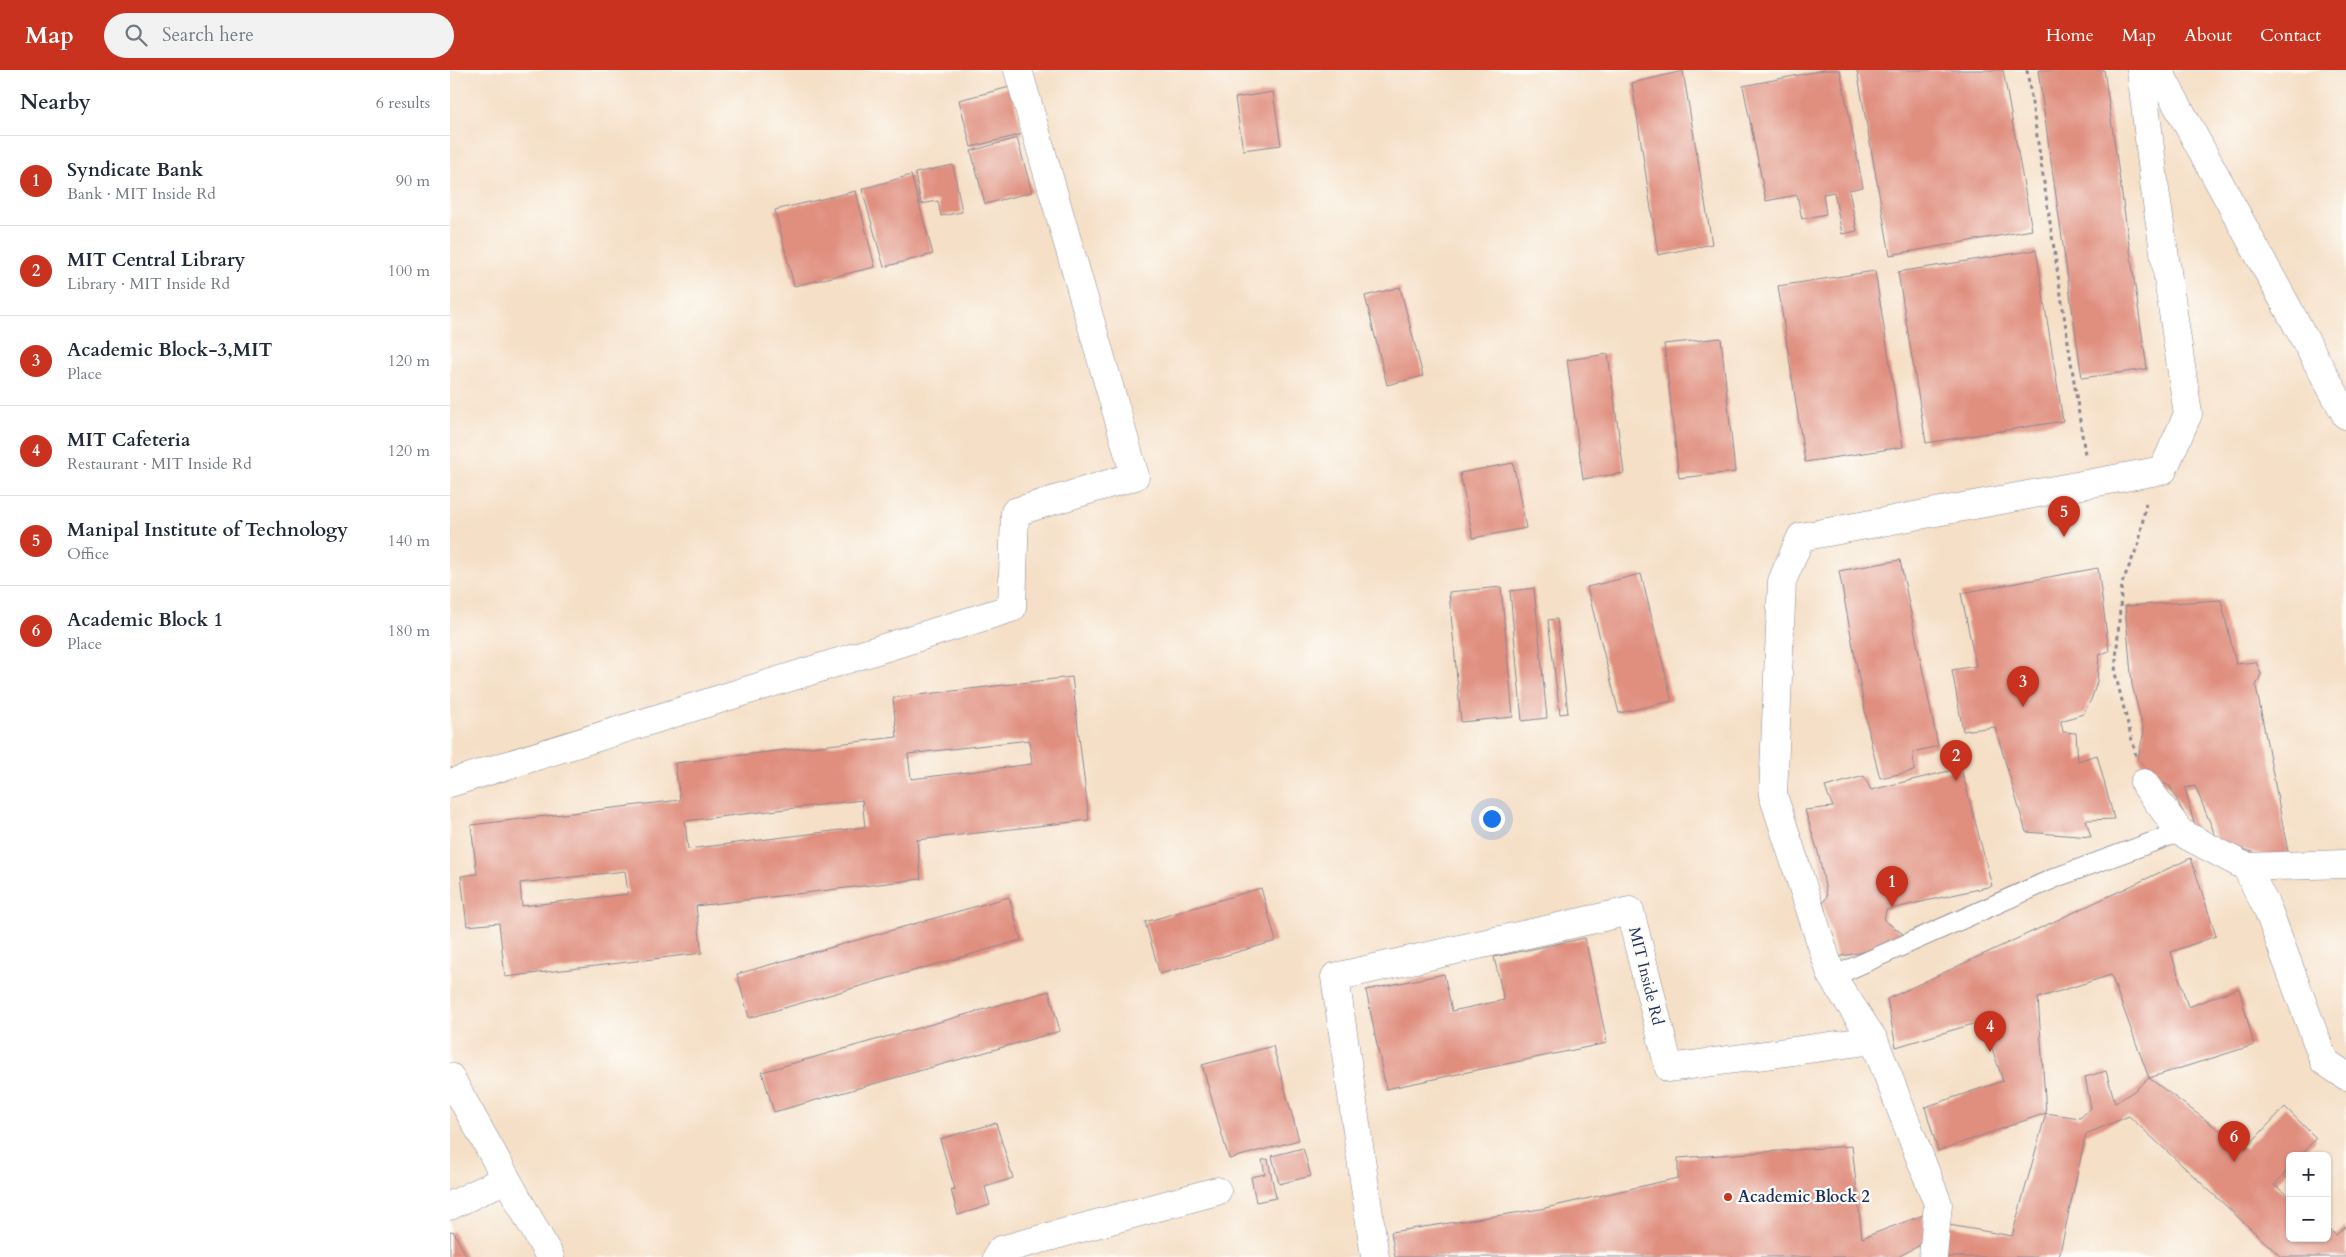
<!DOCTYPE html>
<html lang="en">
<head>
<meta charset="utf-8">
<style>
	:root { --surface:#fff; --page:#f2f2f3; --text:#1f2937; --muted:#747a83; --line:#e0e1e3; --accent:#c8321e }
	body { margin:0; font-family:Cardo,serif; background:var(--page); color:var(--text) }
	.controls { position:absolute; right:15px; bottom:15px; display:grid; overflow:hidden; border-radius:8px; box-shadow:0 1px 4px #0004 }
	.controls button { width:45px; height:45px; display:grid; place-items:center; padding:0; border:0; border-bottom:1px solid var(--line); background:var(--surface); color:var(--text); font:25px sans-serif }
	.you { position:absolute; left:1041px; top:748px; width:18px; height:18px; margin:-12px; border:4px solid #fff; border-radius:50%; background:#1a73e8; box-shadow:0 0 0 8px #1a73e833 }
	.badge { display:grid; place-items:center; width:32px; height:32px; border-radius:50%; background:var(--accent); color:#fff; font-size:16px; font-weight:700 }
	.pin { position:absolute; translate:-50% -41px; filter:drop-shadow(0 1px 2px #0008) }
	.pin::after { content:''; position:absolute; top:26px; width:18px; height:15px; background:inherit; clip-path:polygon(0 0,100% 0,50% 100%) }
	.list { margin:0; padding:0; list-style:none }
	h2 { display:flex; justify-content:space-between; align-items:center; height:65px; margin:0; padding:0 20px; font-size:21px }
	h2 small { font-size:16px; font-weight:400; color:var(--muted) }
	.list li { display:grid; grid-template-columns:32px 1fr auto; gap:15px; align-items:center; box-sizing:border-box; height:90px; padding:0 20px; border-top:1px solid var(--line) }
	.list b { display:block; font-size:19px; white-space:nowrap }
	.list p { margin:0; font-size:16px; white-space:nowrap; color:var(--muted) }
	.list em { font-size:16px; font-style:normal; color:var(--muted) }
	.icon { flex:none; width:28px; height:28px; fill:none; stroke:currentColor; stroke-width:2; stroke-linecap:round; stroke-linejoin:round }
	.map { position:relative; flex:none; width:1896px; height:1187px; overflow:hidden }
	header { display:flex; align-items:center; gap:30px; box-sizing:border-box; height:70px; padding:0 25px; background:var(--accent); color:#fff }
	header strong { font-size:24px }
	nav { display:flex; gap:28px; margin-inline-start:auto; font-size:18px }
	.search { width:350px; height:45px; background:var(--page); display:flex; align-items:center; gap:12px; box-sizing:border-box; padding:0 18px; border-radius:28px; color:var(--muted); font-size:19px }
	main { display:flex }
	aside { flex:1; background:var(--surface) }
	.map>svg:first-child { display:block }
</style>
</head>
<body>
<header>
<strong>Map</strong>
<div class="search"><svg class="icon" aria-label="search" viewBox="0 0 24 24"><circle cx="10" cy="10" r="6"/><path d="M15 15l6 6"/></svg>Search here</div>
<nav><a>Home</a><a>Map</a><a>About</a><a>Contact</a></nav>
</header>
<main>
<aside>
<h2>Nearby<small>6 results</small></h2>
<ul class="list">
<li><span class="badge">1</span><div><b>Syndicate Bank</b><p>Bank · MIT Inside Rd</p></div><em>90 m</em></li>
<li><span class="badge">2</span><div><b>MIT Central Library</b><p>Library · MIT Inside Rd</p></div><em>100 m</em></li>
<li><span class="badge">3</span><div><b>Academic Block-3,MIT</b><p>Place</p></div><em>120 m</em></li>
<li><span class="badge">4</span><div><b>MIT Cafeteria</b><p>Restaurant · MIT Inside Rd</p></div><em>120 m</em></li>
<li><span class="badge">5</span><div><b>Manipal Institute of Technology</b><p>Office</p></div><em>140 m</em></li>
<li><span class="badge">6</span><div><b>Academic Block 1</b><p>Place</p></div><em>180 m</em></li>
</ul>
</aside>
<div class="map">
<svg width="1896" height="1187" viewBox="0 0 1896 1187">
	<rect width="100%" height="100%" fill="#fdfcf7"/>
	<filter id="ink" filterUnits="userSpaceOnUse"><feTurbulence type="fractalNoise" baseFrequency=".02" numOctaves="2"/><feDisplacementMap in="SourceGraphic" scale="10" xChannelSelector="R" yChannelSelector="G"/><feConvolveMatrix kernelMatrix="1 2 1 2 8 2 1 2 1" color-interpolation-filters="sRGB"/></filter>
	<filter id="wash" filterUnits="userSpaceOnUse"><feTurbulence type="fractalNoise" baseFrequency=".0096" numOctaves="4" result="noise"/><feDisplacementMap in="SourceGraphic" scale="20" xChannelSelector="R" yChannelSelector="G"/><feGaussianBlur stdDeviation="1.12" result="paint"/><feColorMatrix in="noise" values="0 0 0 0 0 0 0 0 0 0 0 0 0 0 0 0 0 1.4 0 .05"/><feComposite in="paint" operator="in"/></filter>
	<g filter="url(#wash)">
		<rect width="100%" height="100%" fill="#f5dfc6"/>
		<g id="blocks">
			<path fill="#e08f7f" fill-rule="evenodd" d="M1374,0H1390L1413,117L1399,120L1407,161L1392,164L1384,122L1373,124L1376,144L1352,149L1347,125L1316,131L1293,16Z
				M1407,0H1553L1582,160L1440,185Z
				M1588,0H1654L1697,299L1632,308Z
				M1233,1L1262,174L1208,185L1182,13Z
				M560,17L573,64L521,77L509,30Z
				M823,22L831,75L793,80L785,28Z
				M567,68L582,122L535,134L521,81Z
				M503,95L512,142L491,146L488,131L471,134L465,103Z
				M461,105L483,184L434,197L412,119Z
				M406,121L425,197L344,216L325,140Z
				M1586,180L1613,351L1476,373L1448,202Z
				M1425,201L1453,377L1355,392L1328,216Z
				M950,217L973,306L937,315L915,226Z
				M1271,268L1285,402L1229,408L1214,274Z
				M1158,284L1174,403L1133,409L1117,290Z
				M1063,393L1076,458L1023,468L1010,403Z
				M1450,490L1488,676L1463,682L1464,701L1430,708L1421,673L1389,501Z
				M1648,498L1659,581L1649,585L1647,612L1641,630L1633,644L1611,651L1613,662L1626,663L1628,691L1647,685L1664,749L1636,750L1641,767L1576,762L1545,657L1513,661L1502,600L1526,596L1511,523Z
				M1191,504L1222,631L1169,643L1137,517Z
				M1051,517L1063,647L1011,652L999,522Z
				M1084,518L1097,648L1072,651L1060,521Z
				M1771,530L1786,594L1806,592L1811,604L1806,616L1838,782L1824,788L1768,772L1745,716L1735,718L1745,758L1740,756L1720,716L1706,711L1696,701L1688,687L1694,662L1682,615L1675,536Z
				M1107,549L1118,643L1110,644L1098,550Z
				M622,607L639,750L467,770L471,809L246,836L252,883L55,907L49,853L17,856L11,806L27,804L21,755L230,730L225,693L447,667L443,628ZM579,670L582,694L461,709L458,684ZM412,730L415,757L238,779L235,751ZM175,801L178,824L72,836L70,813Z
				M1511,698L1542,816L1436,840L1434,850L1453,864L1434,889L1424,880L1387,887L1373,833L1377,826L1368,782L1355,740L1383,737L1375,717L1414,706L1421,720Z
				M1741,788L1766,866L1721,882L1738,937L1789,918L1804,975L1699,1008L1795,1079L1835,1037L1866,1068L1850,1086H1840V1098L1824,1115L1840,1127V1168H1877V1158L1886,1165L1896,1156V1187H1831L1679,1046L1636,1064L1609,1187H1491L1499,1155L1562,1166L1596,1043L1488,1081L1475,1037L1553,1011L1533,951L1446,977L1437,929ZM1661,905L1699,1008L1684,1021L1665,1033L1656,1001L1635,1007L1641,1038L1630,1048L1596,1043L1588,928Z
				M811,818L826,871L710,904L695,852Z
				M559,827L571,870L299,948L287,904Z
				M1135,868L1157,973L936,1019L916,920L994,904L1002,941L1054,930L1044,887Z
				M599,921L610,961L324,1042L312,1002Z
				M823,976L849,1070L779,1089L752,995Z
				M546,1053L563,1108L535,1117L540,1135L508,1145L501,1120L505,1119L490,1069Z
				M1402,1076L1412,1168L1473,1145L1476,1172L1448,1187H945L941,1162L1091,1139L1228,1108V1088Z
				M853,1078L861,1106L829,1114L822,1086Z
				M818,1089L826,1128L806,1132L801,1107L815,1104L812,1090Z
				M3,1161L17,1187H0V1162Z"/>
		</g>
	</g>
	<g filter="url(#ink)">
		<use href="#blocks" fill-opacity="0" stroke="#888792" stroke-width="1"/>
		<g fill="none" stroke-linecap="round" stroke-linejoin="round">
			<g stroke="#888792" stroke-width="21">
				<path id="lane" d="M1382,907L1607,807L1730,762"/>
			</g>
			<g stroke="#888792" stroke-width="29">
				<path id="street" d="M1708,0L1896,345
					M0,713L562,538L565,442L685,406L568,0
					M1694,713L1730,762L1796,797L1818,840L1874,991L1896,1006
					M1796,797L1896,794
					M1424,970L1382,907L1323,725L1332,511L1351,467L1713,400L1738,344L1705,120L1691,0
					M0,1007L100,1187
					M0,1136L56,1109
					M547,1187L551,1180L767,1121
					M925,1187L885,907L1180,841L1219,998L1424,970L1488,1134L1483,1187"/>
			</g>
			<path stroke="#888792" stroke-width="3" stroke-dasharray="4 4" stroke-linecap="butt" d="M1577,0L1635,384
				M1686,686L1665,603L1672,513L1689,473L1696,432"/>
			<use href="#lane" stroke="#fff" stroke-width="19"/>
			<use href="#street" stroke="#fff" stroke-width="28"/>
		</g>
	</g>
	<circle fill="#c8321e" stroke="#fdfcf7" stroke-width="2" cx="1278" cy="1127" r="5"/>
	<g text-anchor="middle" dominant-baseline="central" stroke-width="4.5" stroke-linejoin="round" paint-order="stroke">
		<g font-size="16" fill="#1b2f5e" stroke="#fdfcf7">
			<text transform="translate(1196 906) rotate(76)">MIT Inside Rd</text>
		</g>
		<g font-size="16" font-weight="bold" fill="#1b2f5e" stroke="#fdfcf7" text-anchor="start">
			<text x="1288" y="1127">Academic Block 2</text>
		</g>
	</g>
</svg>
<div class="controls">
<button>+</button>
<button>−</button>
</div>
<div class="you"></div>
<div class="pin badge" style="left:1442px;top:837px">1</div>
<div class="pin badge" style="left:1506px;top:711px">2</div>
<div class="pin badge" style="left:1573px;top:637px">3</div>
<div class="pin badge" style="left:1540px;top:982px">4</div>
<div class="pin badge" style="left:1614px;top:467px">5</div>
<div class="pin badge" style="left:1784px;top:1092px">6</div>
</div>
</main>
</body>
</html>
